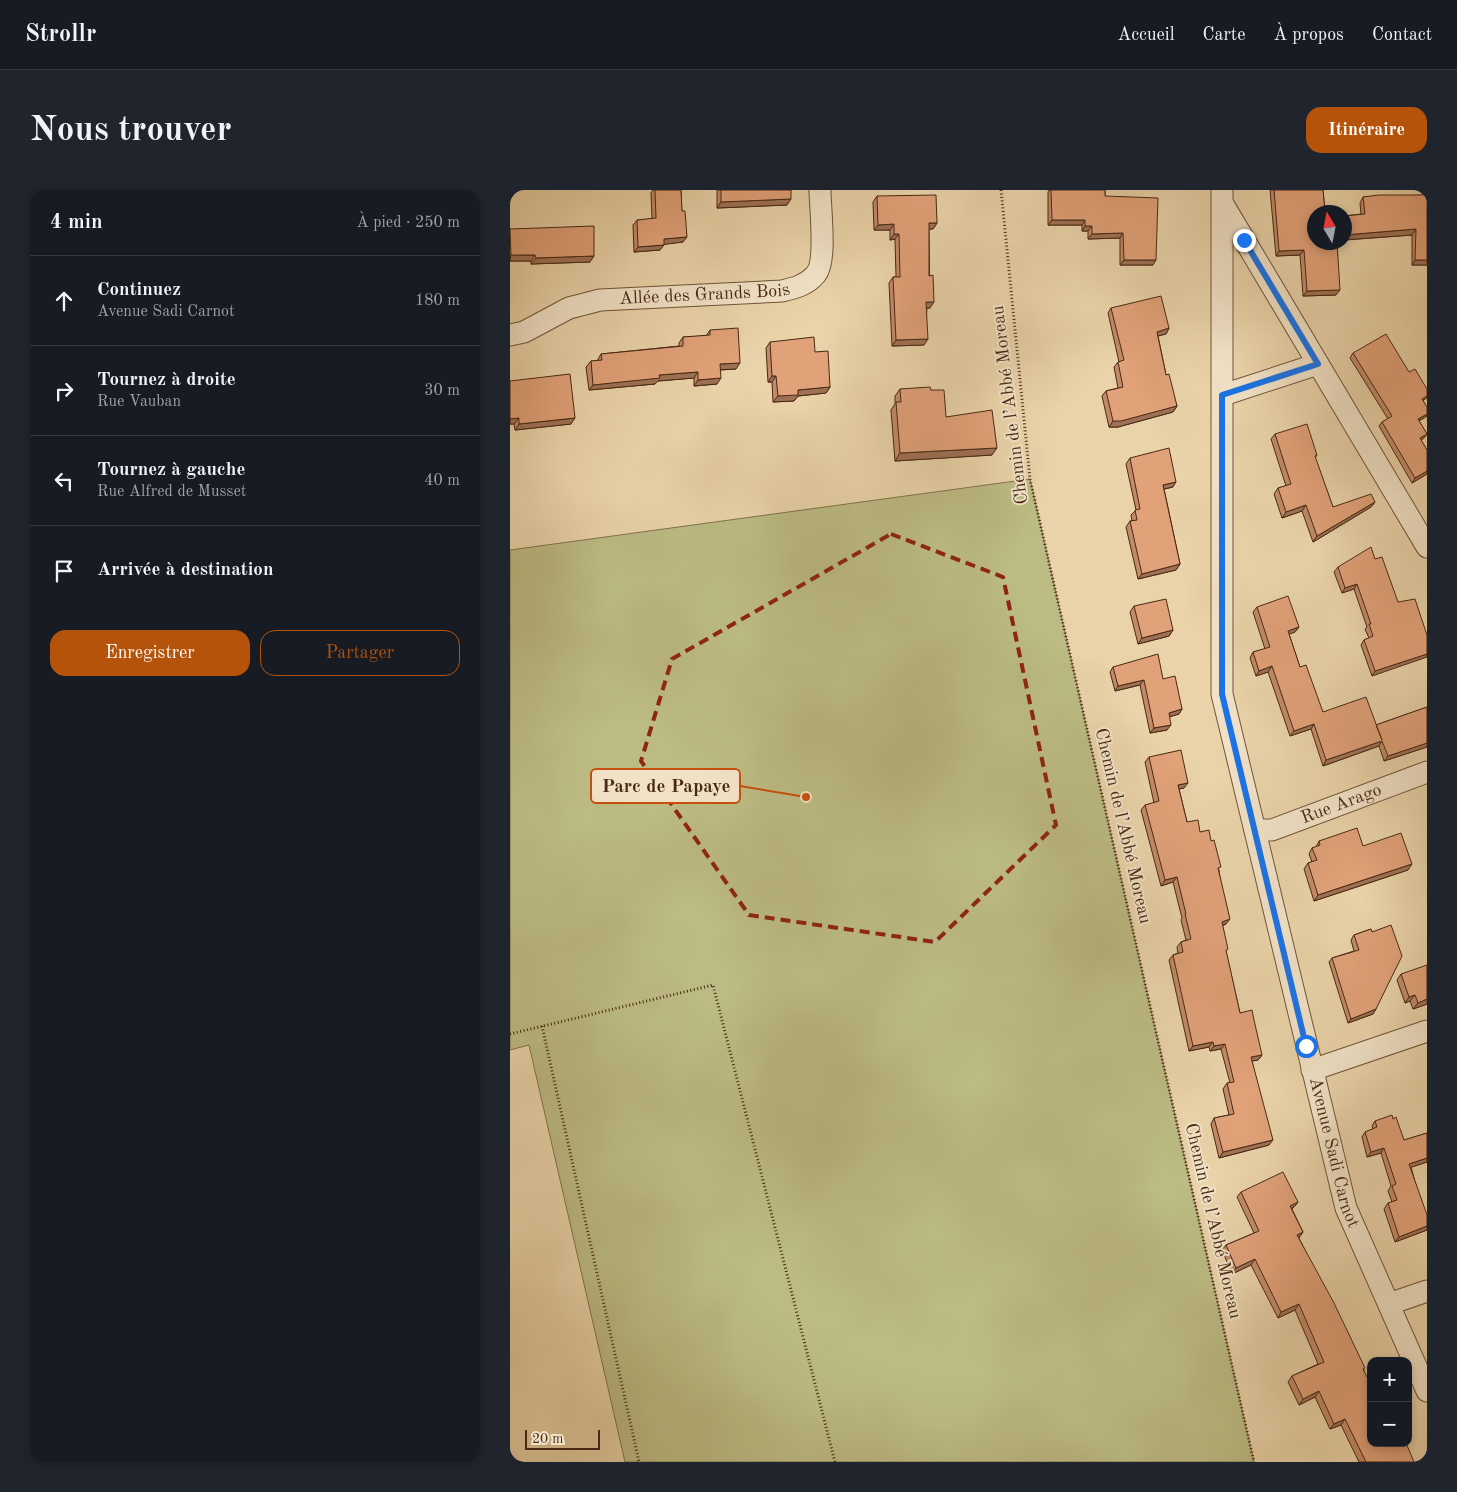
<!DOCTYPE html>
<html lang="fr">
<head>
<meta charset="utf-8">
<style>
	:root { --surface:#171b24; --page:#20242c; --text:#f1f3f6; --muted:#9ea1a6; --line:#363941; --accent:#b45309 }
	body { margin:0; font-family:"Old Standard TT",serif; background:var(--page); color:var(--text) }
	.controls { position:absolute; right:15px; bottom:15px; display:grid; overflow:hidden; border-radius:10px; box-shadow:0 2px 8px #0003 }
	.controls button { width:45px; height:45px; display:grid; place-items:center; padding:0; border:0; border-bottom:1px solid var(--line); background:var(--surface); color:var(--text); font:25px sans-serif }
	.compass { position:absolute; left:797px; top:15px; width:45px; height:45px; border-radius:50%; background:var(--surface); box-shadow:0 2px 8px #0003; rotate:350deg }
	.scale { position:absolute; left:15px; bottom:12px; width:75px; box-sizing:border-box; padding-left:5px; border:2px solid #482914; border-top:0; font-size:14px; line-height:18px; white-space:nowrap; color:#482914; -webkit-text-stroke:4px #f1e2c7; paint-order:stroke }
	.stop { position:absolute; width:15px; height:15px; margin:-11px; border:4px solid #1a73e8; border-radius:50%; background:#fff }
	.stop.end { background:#1a73e8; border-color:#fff; box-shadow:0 1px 5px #0008 }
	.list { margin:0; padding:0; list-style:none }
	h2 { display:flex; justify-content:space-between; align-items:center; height:65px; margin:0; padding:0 20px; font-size:21px }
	h2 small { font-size:16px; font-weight:400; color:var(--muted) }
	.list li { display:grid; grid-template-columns:32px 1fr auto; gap:15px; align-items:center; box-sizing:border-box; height:90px; padding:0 20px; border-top:1px solid var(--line) }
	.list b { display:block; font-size:19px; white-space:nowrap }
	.list p { margin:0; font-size:16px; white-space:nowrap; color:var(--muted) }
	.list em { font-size:16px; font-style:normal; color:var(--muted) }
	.actions { display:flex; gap:10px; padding:15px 20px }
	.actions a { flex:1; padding:11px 0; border:1px solid var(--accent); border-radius:15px; text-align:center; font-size:18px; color:var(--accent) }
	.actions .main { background:var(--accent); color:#fff }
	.icon { flex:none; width:28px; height:28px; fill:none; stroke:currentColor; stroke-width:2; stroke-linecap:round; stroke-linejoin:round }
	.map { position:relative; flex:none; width:917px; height:1272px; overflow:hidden; border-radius:15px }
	header { display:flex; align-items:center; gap:30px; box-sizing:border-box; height:70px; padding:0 25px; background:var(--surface); border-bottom:1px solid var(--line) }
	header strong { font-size:24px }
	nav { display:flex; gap:28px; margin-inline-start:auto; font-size:18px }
	.intro { display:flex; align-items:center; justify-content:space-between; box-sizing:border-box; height:120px; padding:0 30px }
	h1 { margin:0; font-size:35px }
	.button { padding:12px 22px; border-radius:15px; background:var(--accent); color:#fff; font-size:18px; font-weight:700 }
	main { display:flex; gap:30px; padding:0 30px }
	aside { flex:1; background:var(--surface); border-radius:15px; box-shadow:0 2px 8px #0003 }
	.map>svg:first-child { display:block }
</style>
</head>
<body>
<header>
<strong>Strollr</strong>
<nav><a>Accueil</a><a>Carte</a><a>À propos</a><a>Contact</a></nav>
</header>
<div class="intro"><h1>Nous trouver</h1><a class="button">Itinéraire</a></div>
<main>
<aside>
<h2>4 min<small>À pied · 250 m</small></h2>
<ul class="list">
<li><svg class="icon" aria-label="ahead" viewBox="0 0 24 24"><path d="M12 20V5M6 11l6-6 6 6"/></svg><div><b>Continuez</b><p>Avenue Sadi Carnot</p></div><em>180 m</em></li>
<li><svg class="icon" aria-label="right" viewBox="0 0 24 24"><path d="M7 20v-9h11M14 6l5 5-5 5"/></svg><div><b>Tournez à droite</b><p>Rue Vauban</p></div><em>30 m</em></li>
<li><svg class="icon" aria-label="left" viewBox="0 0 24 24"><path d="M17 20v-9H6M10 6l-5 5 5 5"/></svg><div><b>Tournez à gauche</b><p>Rue Alfred de Musset</p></div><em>40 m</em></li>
<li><svg class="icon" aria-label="arrive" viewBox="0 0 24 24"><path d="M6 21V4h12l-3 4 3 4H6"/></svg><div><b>Arrivée à destination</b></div></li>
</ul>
<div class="actions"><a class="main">Enregistrer</a><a>Partager</a></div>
</aside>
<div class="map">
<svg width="917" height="1272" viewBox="0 0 917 1272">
	<rect width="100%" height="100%" fill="#ead3a9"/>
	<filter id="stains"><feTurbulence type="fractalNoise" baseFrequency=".004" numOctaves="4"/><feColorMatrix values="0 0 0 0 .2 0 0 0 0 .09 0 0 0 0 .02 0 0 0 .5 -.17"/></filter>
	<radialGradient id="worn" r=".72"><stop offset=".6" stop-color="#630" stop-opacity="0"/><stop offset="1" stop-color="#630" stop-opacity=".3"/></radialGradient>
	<path fill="#bcbb84" stroke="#82724c" d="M520,289L744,1272H115L19,855L0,860V360Z"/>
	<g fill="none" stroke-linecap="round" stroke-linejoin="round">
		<g stroke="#705439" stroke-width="23">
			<g id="street">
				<path id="s1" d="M712,0V504L836,1018L917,1201"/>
				<path d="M713,14L917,357"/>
				<path id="s2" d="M0,145L14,142L59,118L90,110L272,101C285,98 297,95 306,84C317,71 310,18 310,0"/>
				<path d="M713,205L808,174"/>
				<path id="s3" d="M745,640H762L917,582"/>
				<path d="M802,880L917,841"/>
				<path d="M879,1114L917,1101"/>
			</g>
		</g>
		<path stroke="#482914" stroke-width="3" stroke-dasharray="1 2.5" stroke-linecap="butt" d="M491,0L520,289L744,1272
			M32,836L129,1272
			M0,844L203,795L325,1272"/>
		<use href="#street" stroke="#f1e2c7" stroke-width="21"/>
	</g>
	<path fill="#c28a68" stroke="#482914" d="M143,0H171L173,52L154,54L150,60L124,62L123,35L127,30L142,29L141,3Z
		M207,0H281L277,15L207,18Z
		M539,0H595V6L643,75H610V48L578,49V41H572V35H538V2Z
		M760,0H813L815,22L826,105L793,106L790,65L766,66Z
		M917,5V75H902V45L834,50V26L851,24L850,13L853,7Z
		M367,6L427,33L423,39H419L420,118H417L414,155L382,156L379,93L383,87H386L385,49L380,50V40H364L363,12Z
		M0,39L80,72L21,74V71H0Z
		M601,118L659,138L656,144L648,146L656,185L667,216L663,222L608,237H599L592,206L596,201L608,198L604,177L608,172H609L598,123Z
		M200,140L226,179L210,180L207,194L184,196V188L148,191L145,194L79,200L76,177L81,171H87L91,164L169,156V153L173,147L196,146Z
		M260,152L305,162L320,197L316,203L288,206L284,211L263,212L262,192H258L256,158Z
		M843,163L913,211L917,217V226L909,231L917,244L913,249L911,250L917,260V284L902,293L869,236L872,232L878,229L840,168Z
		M0,191L61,234L5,240L4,234H0Z
		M390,199L421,200L436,227L482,265L385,271L381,220L385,214V206Z
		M765,244L807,265L805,268L823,317L865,312L861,317L803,352L792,321L772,328L764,304L768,298L776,296L761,249Z
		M620,268L663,297L654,299L670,374L666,380L628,389L616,337L620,331H622L621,325L626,320L616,274Z
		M865,369L888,412L917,445L862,486L851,455L854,450L859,448L855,439L857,437L844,399L832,403L824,382L828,377Z
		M624,416L663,440L659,446L628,454L620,422Z
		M747,417L789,437L785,442L779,444L790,477L813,522L866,535L917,517V557L874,571L869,556L813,576L801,539L780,546L758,482L746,486L740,468L743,462L755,459L743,422Z
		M603,477L653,489L672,519L669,524L659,527L657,540L640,543L630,495L605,501L600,482Z
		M639,567L674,598L669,599L677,632L690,642L709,680L716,734L712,736L716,762L730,823L752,865L748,870L742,871L759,955L709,968L701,934L704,928L719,925L713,899L717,893H720L711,859L700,861L699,857L679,861L659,770L663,765L668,763L667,757L671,752L676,750L671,730L672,728L663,692L651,696L631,620L635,615L644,613L635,572Z
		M809,651L853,656L898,680L804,711L794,679L798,673L802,672L799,664L802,658L806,657Z
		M861,739L866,819L863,824L838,833L819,772L822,768L844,761L841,750L844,745Z
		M891,784L917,814L903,819L900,811L895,813L887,790Z
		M883,929L894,950L917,943V972L901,977L917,1036V1040L885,1052L874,1019L878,1013L882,1012L878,1001L881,996L871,963L857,967L852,947L855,942L863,939L862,936L865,931Z
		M731,1002L788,1012L784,1017L782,1019L793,1042L789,1048L854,1180L861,1253L904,1272H849L831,1235L820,1239L805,1207L789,1215L778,1192L782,1186L808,1174L785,1120L768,1128L741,1075L722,1084L712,1060L716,1055L744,1043L727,1007Z"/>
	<path fill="#9e7155" stroke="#482914" d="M281,9L277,15L207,18L211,12Z
		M542,30H575L572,35H538Z
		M419,33H427L423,39H415Z
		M384,34L380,40H364L368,35Z
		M575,36H582L578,41H572Z
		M906,39L902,45L834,50V45Z
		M613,43L610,48L578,49L582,44Z
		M384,44H389L385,49L380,50Z
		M177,47L173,52L150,55L154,49Z
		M154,55L150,60L124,62L128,57Z
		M794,60L790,65L766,66L769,61Z
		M1,65H25L21,71H0Z
		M84,66L80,72L21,74L26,68Z
		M614,70H646L643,75H610Z
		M905,70H917V75H902Z
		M830,100L826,105L793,106L797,101Z
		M416,112H424L420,118H412Z
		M659,138L656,144L643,147L647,142Z
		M418,149L414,155L382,156L386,150Z
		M230,173L226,179L206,180L210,174Z
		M188,182L184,188L148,191L145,194L79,200L83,195L149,185Z
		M262,186H266L262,192H258Z
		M211,188L207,194L184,196L188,190Z
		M320,197L316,203L288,206L284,211L263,212L268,206L288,200Z
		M917,206V208L909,213L912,209Z
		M667,216L663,222L608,237H599L603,231Z
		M917,224V226L905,233L908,229Z
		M9,228L4,234H0V229Z
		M65,228L61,234L5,240L9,234Z
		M917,244L913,249L907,253L910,248Z
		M487,258L482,265L385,271L390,263Z
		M917,281V284L902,293L905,288Z
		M666,292L663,297L650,300L653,295Z
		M865,312L861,317L803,352L807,346Z
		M796,315L792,321L772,328L776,322Z
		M670,374L666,380L628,389L632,384Z
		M847,394L844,399L832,403L835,398Z
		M789,437L785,442L775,446L778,441Z
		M663,440L659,446L628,454L632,448Z
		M917,464V467L862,486L865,481Z
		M762,476L758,482L746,486L749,481Z
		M634,490L630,495L605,501L608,496Z
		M672,519L669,524L655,528L659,523Z
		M804,534L801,539L780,546L784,541Z
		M661,535L657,540L640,543L644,538Z
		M872,551L869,556L813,576L816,570Z
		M917,553V557L874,571L878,566Z
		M678,593L674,598L664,600L668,595Z
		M902,674L898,680L804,711L808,705Z
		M667,687L663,692L651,696L655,690Z
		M720,729L716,734L708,737L712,732Z
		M905,805L900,811L895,813L899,807Z
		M917,809V814L903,819L908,813Z
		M866,819L863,824L838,833L841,829Z
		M703,852L699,857L679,861L683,856Z
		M715,854L711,859L700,861L704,856Z
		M752,865L748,870L737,872L741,867Z
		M763,950L759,955L709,968L713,962Z
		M874,958L871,963L857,967L861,962Z
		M917,968V972L896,979L899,974Z
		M788,1012L784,1017L776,1021L780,1016Z
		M917,1036V1040L885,1052L889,1047Z
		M793,1042L789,1047L783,1050L787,1045Z
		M745,1069L741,1075L722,1084L726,1078Z
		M789,1114L785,1120L768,1128L771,1122Z
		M809,1201L805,1207L789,1215L793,1209Z
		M835,1229L831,1235L820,1239L824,1234Z"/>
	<path fill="#e1a179" stroke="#482914" d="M145,0H171L172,21H175L177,47L154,49V55L128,57L127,30L146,28Z
		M211,0H281V9L211,12Z
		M541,0H595V6L648,8L646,70H614L613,43L582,44V36H575V30H542Z
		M764,0H813L815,22H804V52H827L830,100L797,101L794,60L769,61Z
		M426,5L427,33H419V86L423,85L424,112H416L418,149L386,150L383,87H390L389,44H384V34L368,35L367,6Z
		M869,5H917V70H905L906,39L834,45V26L855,24L853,7Z
		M84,36V66L26,68L25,65H1L0,39Z
		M651,106L659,138L647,142L656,185L659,184L667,216L611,231H603L596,201L613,197L608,172L614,170L601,118Z
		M228,138L230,173L210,174L211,188L188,190V182L149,185L150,188L83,195L81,171L92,170L91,164L173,156V147L200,145V140Z
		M876,144L899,182L905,179L917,199V206L912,209L917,217V224L908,229L917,244L910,248L917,260V281L905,288L872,232L882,226L843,163Z
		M304,147L305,162L318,161L320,197L288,200V205L268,206L266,186H262L260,152Z
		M60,184L65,228L9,234V228L0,229V191Z
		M420,197L421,200H434L436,227L482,220L487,258L390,263L386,212H391L390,199Z
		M797,234L807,265L805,266L823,317L861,304L865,312L807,346L796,315L776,322L768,298L781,294L765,244Z
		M659,258L666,292L653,295L670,374L632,384L620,331L627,330L625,320L630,319L620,268Z
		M861,357L865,369L872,367L888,412L905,409L917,445V464L865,481L854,450L863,446L859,434H861L847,394L835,398L828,377Z
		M778,406L789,437L778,441L790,477L796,475L813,522L856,507L872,550L866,535L917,517V553L878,566L872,551L816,570L804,534L784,541L762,476L749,481L743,462L760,457L747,417Z
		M656,409L663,440L632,448L624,416Z
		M648,464L653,489L665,486L672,519L659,523L661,535L644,538L634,490L608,496L603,477Z
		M671,560L678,593L668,595L677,632L688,630L690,642L699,640L701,651L704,650L711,677L708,678L720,729L712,732L718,759L716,760L730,823L742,820L744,830L752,865L741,867L763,950L713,962L704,928L724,924L717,893L724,892L715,854L704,856L703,852L683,856L663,765L673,762L671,752L681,749L675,724H676L667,687L655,690L635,615L649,611L639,567Z
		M847,638L853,656L891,643L902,674L808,705L798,673L807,670L802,658L810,655L809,651Z
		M881,735L892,766L866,819L841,829L822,768L849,760L844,745L861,739L862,742Z
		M917,775V809L908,813L905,805L899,807L891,784Z
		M882,925L883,929L886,927L894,950L917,943V968L899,974L917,1025V1036L889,1047L878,1013L887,1010L882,996L886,994L874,958L861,962L855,942L867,937L865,931Z
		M773,982L788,1012L780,1016L793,1042L787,1045L824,1113L855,1178L853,1179L861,1195V1253H896L904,1272H856L835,1229L824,1234L809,1201L793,1209L782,1186L814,1172L789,1114L771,1122L745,1069L726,1078L716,1055L749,1041L731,1002Z"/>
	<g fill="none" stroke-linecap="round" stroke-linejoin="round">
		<path stroke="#1a73e8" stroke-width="6" d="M734,50L808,174L712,205V504L796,856"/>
	</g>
	<path fill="none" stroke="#8f2418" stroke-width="4" stroke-dasharray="10 6" stroke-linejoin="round" d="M381,344L493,387L546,635L425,752L239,725L131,571L162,469Z"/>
	<g text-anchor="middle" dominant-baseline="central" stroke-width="4" stroke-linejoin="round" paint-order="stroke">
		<g font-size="18" fill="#482914" stroke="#f1e2c7">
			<text stroke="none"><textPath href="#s2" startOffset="202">Allée des Grands Bois</textPath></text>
			<text transform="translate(500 215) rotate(-97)">Chemin de l’Abbé Moreau</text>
			<text stroke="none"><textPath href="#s3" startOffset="91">Rue Arago</textPath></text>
			<text transform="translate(613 636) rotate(77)">Chemin de l’Abbé Moreau</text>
			<text stroke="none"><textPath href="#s1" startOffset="976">Avenue Sadi Carnot</textPath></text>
			<text transform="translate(703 1031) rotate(77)">Chemin de l’Abbé Moreau</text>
		</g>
	</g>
	<path fill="none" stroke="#c84f0e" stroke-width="2" d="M296 607L230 596"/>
	<circle fill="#c84f0e" stroke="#f1e2c7" stroke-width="2" cx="296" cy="607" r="5"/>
	<rect fill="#f1e2c7" stroke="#c84f0e" stroke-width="2" x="81" y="579" width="149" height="34" rx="5"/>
	<g font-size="19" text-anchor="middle" font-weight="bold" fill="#482914">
		<text x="156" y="602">Parc de Papaye</text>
	</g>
	<rect width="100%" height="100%" filter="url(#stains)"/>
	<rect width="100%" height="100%" fill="url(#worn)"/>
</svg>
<div class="controls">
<button>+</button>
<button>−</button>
</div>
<svg class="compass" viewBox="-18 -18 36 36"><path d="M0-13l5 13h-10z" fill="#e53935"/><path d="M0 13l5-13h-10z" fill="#9ea1a6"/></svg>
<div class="scale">20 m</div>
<div class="stop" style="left:796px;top:856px"></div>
<div class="stop end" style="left:734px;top:50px"></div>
</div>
</main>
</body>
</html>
